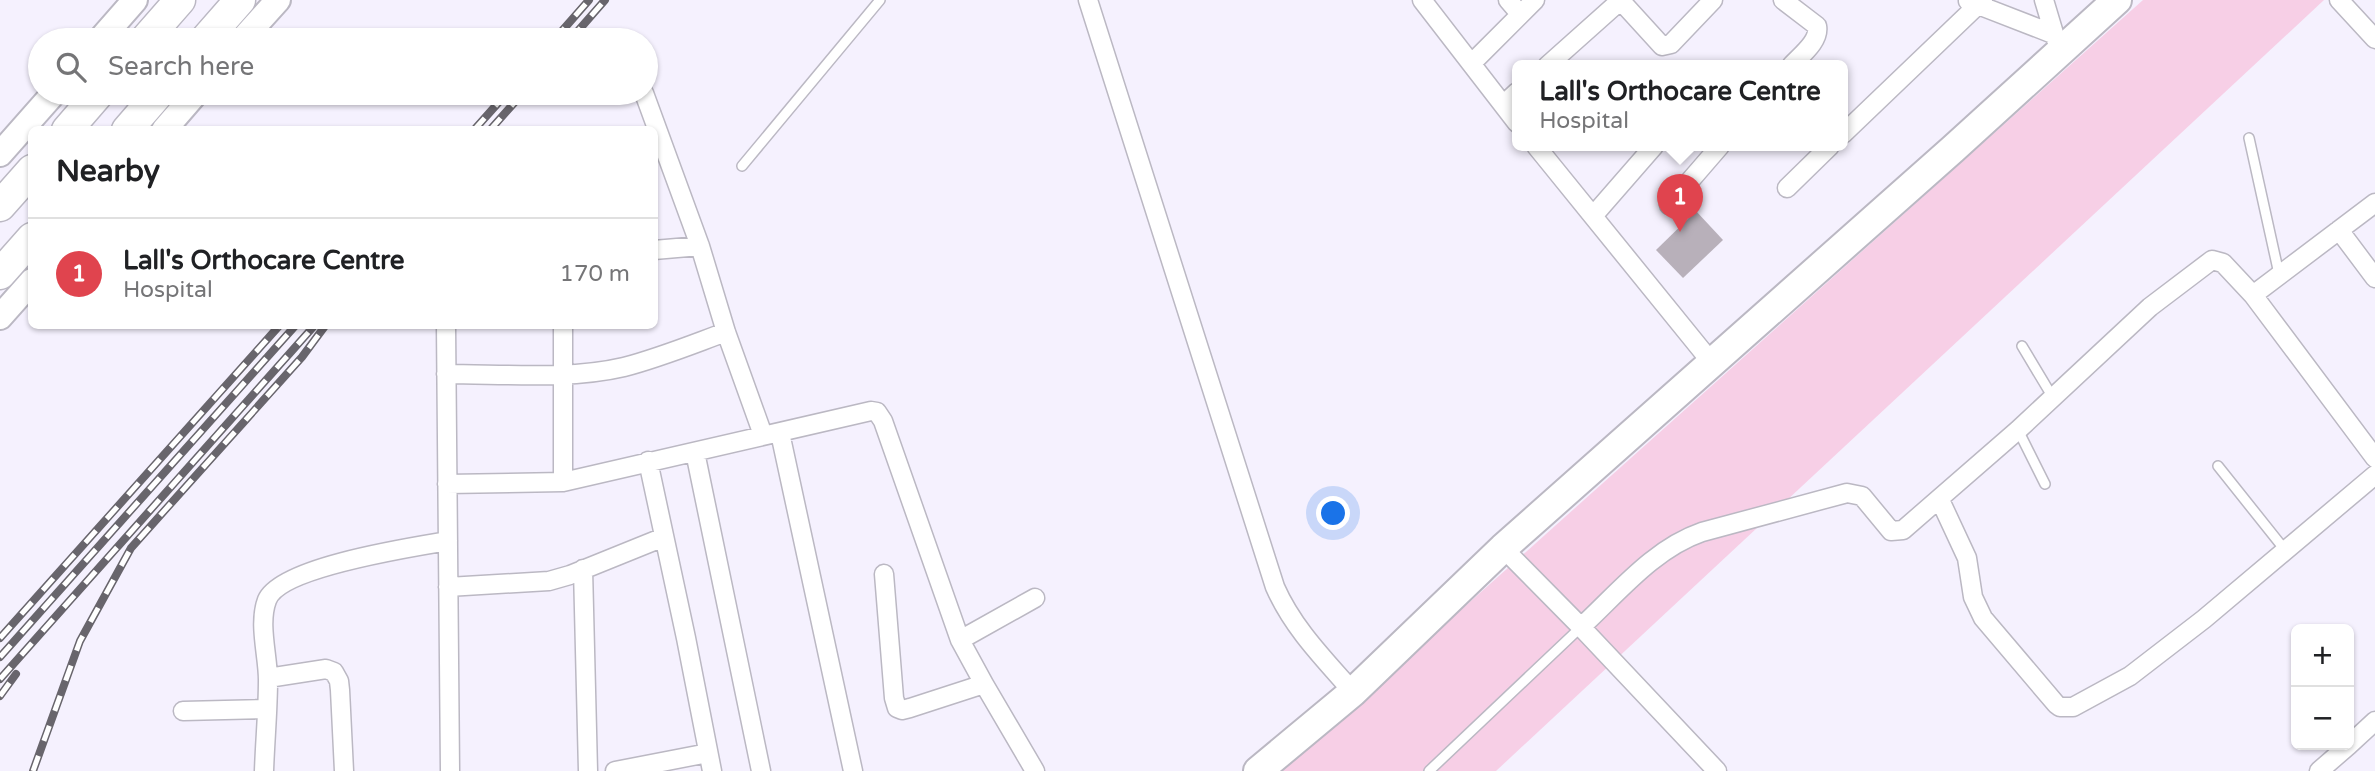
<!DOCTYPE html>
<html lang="en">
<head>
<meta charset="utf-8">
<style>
	:root { --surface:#fff; --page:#f2f2f2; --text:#202124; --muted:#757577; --line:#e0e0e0; --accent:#0f766e }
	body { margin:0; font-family:"Varela Round",sans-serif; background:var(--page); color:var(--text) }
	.controls { position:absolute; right:21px; bottom:21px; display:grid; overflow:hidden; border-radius:10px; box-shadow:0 2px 5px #0004 }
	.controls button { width:63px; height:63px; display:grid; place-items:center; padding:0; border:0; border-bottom:2px solid var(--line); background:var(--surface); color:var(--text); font:35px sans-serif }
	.you { position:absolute; left:1334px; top:514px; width:24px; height:24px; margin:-18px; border:5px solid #fff; border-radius:50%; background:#1a73e8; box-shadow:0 0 0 10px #1a73e833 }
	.badge { display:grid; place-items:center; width:46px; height:46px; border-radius:50%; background:var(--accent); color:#fff; font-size:23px; font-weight:700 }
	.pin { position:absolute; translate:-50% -58px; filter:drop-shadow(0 2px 4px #0008) }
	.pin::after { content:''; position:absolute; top:37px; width:24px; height:21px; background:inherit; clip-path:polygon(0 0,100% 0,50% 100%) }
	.popup { position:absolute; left:1512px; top:60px; width:336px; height:91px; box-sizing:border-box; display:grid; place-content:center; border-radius:10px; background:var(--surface); filter:drop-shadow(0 2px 5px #0005); font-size:23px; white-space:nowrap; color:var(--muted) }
	.popup b { font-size:26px; color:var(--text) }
	.popup::after { content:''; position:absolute; left:50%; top:100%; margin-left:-14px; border:14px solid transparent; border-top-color:var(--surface) }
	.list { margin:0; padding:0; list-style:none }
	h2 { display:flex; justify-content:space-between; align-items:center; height:91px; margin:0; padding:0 28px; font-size:30px }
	h2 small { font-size:23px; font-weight:400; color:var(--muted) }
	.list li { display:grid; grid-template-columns:46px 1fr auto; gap:21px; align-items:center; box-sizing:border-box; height:112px; padding:0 28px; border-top:2px solid var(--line) }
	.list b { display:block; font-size:26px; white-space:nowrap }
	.list p { margin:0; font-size:23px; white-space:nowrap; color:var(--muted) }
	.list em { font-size:23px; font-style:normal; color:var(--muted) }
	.icon { flex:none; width:38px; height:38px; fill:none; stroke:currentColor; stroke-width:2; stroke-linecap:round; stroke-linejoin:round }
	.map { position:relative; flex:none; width:2375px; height:771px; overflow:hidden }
	.search { position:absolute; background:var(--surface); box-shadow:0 2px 5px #0004; left:28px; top:28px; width:630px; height:77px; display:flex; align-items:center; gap:18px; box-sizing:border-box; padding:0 24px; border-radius:38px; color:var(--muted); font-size:26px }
	.panel { position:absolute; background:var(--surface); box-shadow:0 2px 5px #0004; left:28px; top:126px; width:630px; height:203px; border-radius:10px }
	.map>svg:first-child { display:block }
</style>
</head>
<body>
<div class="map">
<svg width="2375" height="771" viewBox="0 0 2375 771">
	<rect width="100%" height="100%" fill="#f5f1fe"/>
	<path fill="#f7cfe6" d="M2143,0H2324L1496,771H1281Z"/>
	<path fill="#b8b0ba" d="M1696,211L1723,240L1683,278L1656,250Z"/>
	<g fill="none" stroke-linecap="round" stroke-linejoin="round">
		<g stroke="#bbb8c3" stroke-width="12">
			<path id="service" d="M2249,138L2279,274
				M742,166L880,0
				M2022,346L2052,396
				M2018,430L2045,484
				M2218,466L2285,550
				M1429,771L1581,627"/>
		</g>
		<g stroke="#bbb8c3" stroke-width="21">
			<path id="minor" d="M1088,0L1275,587C1293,628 1324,659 1353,692
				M1422,0L1517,123
				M1508,0L1520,14
				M1620,0L1662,46L1671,44L1713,0
				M1783,0L1817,26C1820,41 1801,55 1791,66
				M2044,0L2056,40
				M2339,0L2375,39
				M1968,1L2053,34
				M1472,63L1535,0
				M1547,66L1621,0
				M644,93L700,246L726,332L763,435
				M1503,105L1517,92
				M1843,134L1983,0
				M1536,146L1712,363
				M1787,188L1830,146
				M1669,205L1720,146
				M1593,216L1654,146
				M2339,230L2375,278
				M654,250L700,246
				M2253,295L2375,203
				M446,326L450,771
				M563,326V482
				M446,374C503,374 569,380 624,367C659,358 693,344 726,332
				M780,433L853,771
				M695,452L761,771
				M648,461L686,638L712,771
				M447,484L563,482L871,411L877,412L883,421L960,640L984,684
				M1940,500L1967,558L1973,597L1983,618L2056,704L2060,707H2073L2130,676L2204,619L2375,475
				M1503,548L1581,627L1717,771
				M583,569L588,771
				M884,574L894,698L897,708L902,710L910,708L984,684L1035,771
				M448,587L549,581L570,575L664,537
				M1581,627C1618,593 1653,549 1702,532L1847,493L1862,496L1891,531L1903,530L2018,430L2150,307L2212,260L2223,263L2253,295L2375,458
				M960,640L1035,598
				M268,678L326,669L334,672L339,681L340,690L344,771
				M183,711L267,709
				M2349,745L2375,721
				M264,771C265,741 268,710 268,680C268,655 258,624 267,600C280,567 413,547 448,541
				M615,771L708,753
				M2319,771L2349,745"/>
		</g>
		<g stroke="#bbb8c3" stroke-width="28">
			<path id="secondary" d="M100,40L135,0
				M242,40L278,0
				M164,130L196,93
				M0,154L54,93
				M0,317L32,281"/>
		</g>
		<g stroke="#bbb8c3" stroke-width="32">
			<path id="primary" d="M1258,771L1353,692L1503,548L1953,149L2117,0"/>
		</g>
		<g stroke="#bbb8c3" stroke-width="33">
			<path id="trunk" d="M145,40L180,0
				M205,40L240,0
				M67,130L99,93
				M127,130L159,93
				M0,206L32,170
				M0,274L32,238"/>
		</g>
		<use href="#service" stroke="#fff" stroke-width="9"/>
		<use href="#minor" stroke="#fff" stroke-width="18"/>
		<use href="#secondary" stroke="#fff" stroke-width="24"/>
		<use href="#primary" stroke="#fff" stroke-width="28"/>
		<use href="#trunk" stroke="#fff" stroke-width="30"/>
		<g stroke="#68656c" stroke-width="8">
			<path id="rail" d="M554,40L589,0
				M570,40L605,0
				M474,130L507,93
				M490,130L523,93
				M0,638L279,326
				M0,657L295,326
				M0,679L314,326
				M0,696L16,674
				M33,771L80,641L131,548L302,357L325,326"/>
		</g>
		<use href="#rail" stroke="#fff" stroke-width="5" stroke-dasharray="16" stroke-linecap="butt"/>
	</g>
</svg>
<div class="controls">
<button>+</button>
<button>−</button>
</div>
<div class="you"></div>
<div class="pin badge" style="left:1680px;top:232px;background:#e0444e">1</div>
<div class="popup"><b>Lall's Orthocare Centre</b>Hospital</div>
<div class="search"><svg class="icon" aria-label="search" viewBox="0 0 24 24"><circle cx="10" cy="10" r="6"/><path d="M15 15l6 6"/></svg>Search here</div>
<section class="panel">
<h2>Nearby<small></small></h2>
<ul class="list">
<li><span class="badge" style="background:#e0444e">1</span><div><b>Lall's Orthocare Centre</b><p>Hospital</p></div><em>170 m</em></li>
</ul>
</section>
</div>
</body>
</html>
